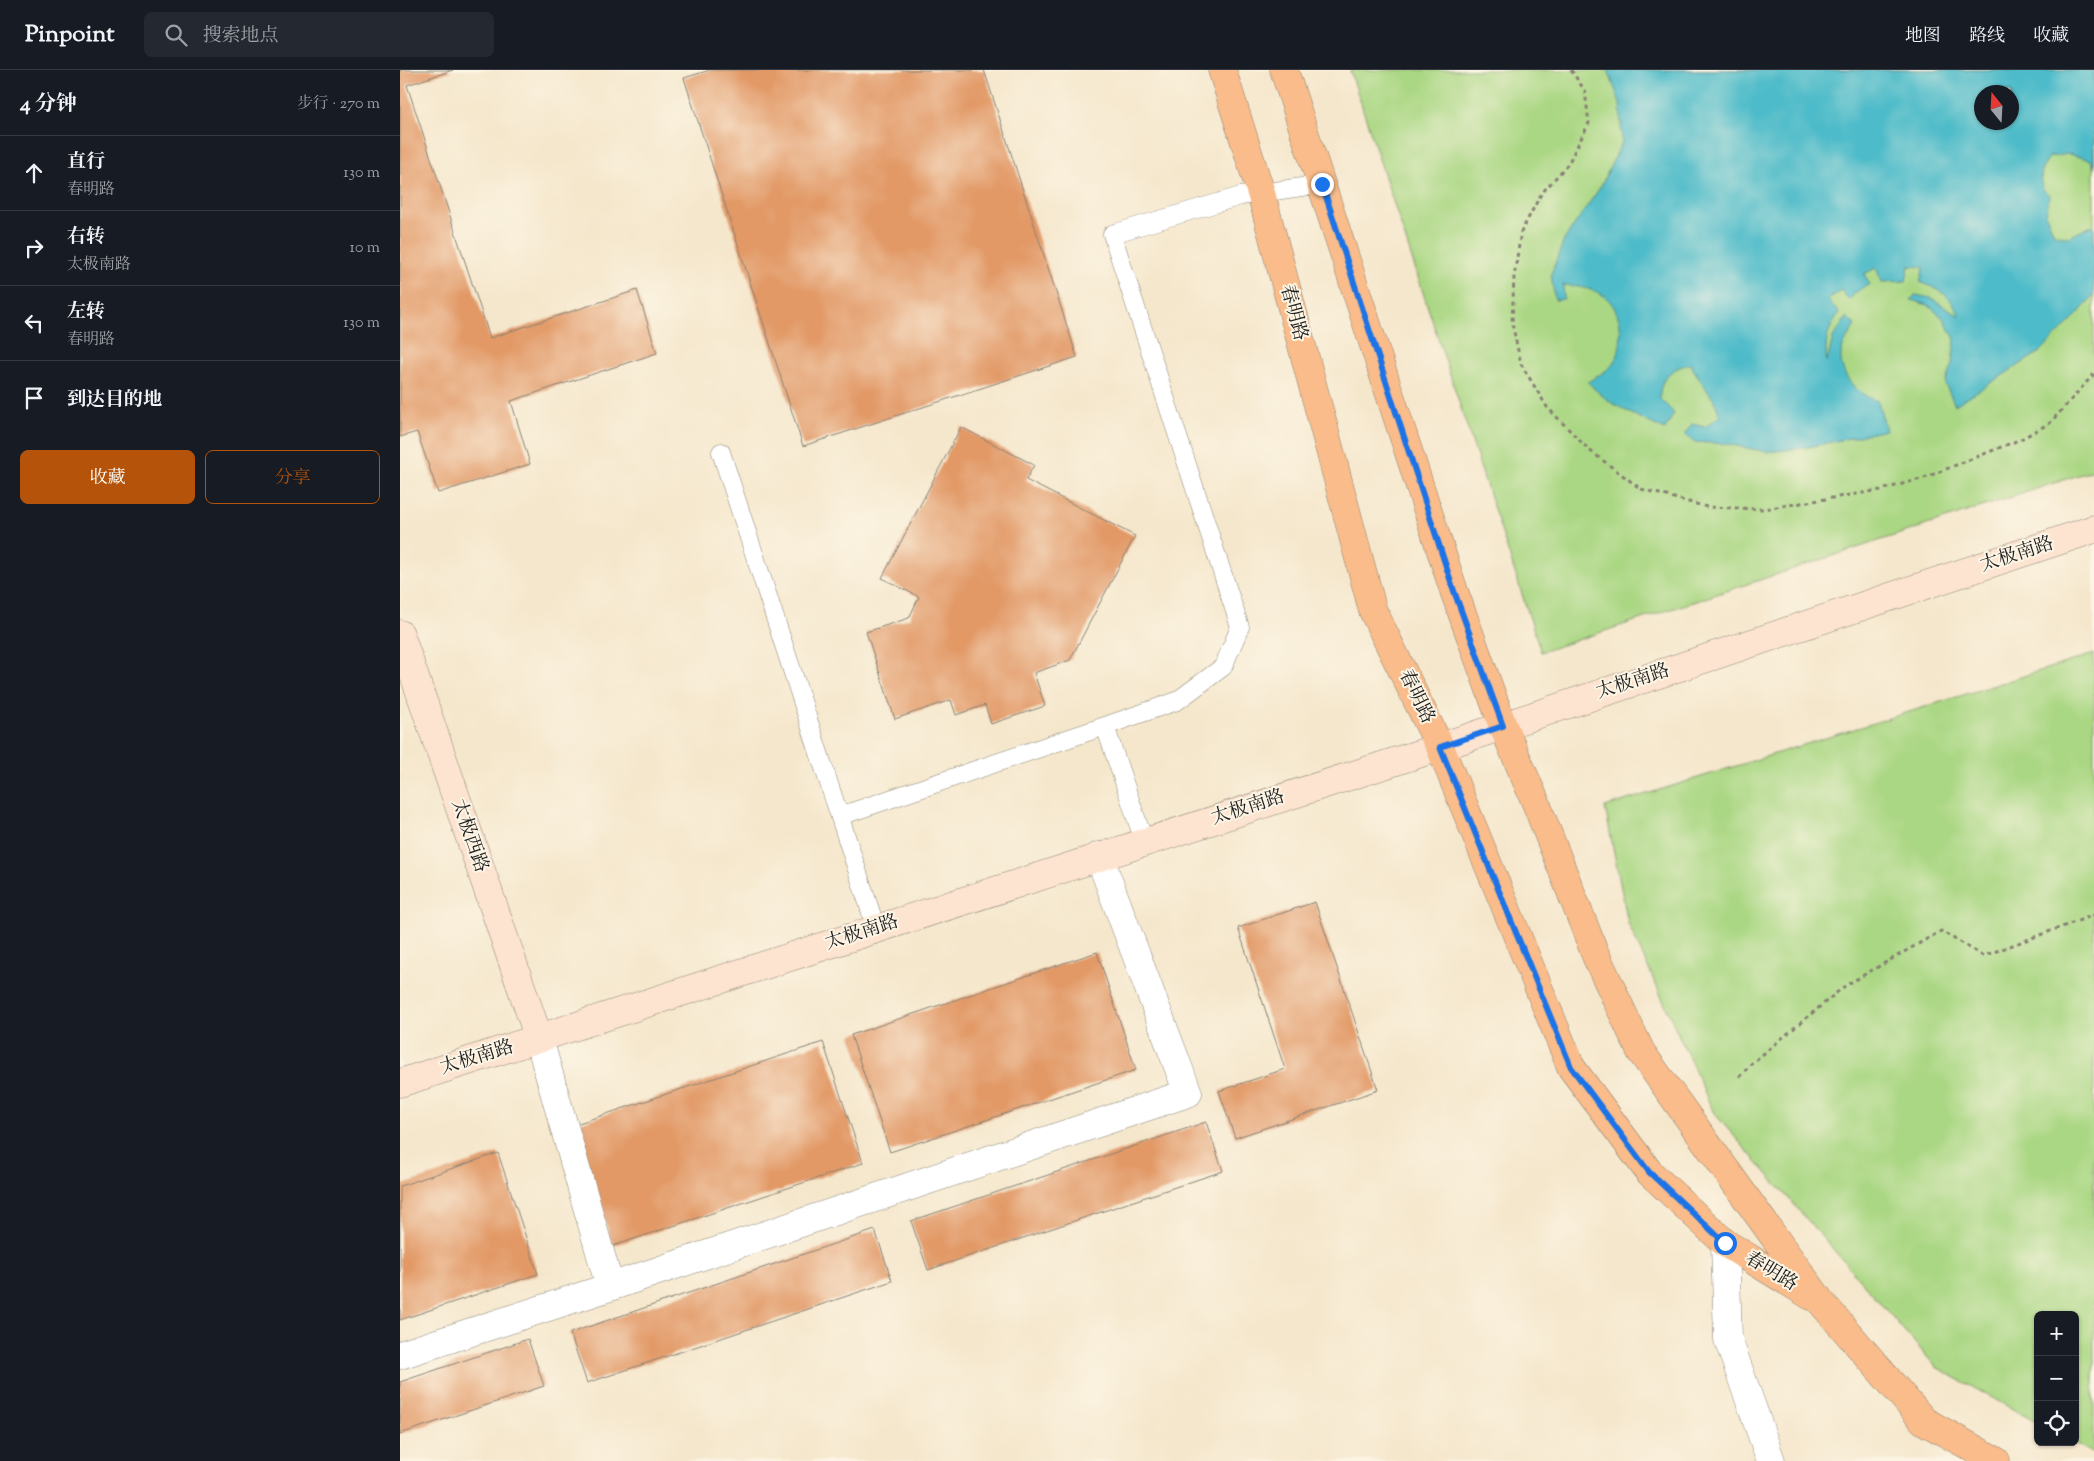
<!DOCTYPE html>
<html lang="zh">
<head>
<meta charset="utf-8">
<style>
	:root { --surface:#171b24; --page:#242831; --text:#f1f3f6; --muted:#9ea1a6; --line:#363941; --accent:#b45309 }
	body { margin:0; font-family:"Sorts Mill Goudy","Noto Serif SC",serif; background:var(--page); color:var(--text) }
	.controls { position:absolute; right:15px; bottom:15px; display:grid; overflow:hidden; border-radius:8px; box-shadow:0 1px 4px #0004 }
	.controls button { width:45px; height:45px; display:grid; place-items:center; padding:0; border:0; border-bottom:1px solid var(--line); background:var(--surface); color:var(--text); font:25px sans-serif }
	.compass { position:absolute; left:1574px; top:15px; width:45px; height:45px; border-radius:50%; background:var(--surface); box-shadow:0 1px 4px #0004; rotate:342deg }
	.stop { position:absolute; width:15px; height:15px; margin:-11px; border:4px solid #1a73e8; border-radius:50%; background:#fff }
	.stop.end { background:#1a73e8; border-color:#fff; box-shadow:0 1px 5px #0008 }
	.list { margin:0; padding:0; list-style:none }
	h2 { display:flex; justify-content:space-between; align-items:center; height:65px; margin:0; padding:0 20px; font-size:21px }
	h2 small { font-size:16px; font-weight:400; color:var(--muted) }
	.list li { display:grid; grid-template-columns:32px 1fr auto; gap:15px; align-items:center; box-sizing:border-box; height:75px; padding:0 20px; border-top:1px solid var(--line) }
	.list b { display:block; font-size:19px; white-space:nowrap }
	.list p { margin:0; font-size:16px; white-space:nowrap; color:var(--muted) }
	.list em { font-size:16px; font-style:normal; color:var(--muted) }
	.actions { display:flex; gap:10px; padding:15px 20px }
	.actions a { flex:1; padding:11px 0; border:1px solid var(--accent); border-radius:8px; text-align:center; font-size:18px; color:var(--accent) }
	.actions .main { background:var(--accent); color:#fff }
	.icon { flex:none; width:28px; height:28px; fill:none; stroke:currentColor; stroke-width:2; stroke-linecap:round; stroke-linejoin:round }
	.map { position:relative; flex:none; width:1694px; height:1391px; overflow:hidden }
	header { display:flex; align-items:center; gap:30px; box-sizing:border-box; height:70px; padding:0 25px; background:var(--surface); border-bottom:1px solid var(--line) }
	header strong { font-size:24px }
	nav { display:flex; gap:28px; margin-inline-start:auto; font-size:18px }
	.search { width:350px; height:45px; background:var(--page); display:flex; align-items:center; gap:12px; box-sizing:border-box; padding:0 18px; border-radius:8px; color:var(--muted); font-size:19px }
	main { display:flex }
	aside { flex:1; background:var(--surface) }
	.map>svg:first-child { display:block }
</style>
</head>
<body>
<header>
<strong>Pinpoint</strong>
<div class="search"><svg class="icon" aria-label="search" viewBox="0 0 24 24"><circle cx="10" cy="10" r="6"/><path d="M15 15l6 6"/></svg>搜索地点</div>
<nav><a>地图</a><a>路线</a><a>收藏</a></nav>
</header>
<main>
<aside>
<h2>4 分钟<small>步行 · 270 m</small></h2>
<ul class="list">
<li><svg class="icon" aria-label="ahead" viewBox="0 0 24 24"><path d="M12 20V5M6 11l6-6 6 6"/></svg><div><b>直行</b><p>春明路</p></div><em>130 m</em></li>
<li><svg class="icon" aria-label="right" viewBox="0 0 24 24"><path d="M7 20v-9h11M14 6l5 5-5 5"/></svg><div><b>右转</b><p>太极南路</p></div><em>10 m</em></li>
<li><svg class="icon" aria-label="left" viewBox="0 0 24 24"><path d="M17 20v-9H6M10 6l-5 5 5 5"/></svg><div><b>左转</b><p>春明路</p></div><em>130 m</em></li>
<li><svg class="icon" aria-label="arrive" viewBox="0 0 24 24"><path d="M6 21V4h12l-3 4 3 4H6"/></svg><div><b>到达目的地</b></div></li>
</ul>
<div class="actions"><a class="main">收藏</a><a>分享</a></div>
</aside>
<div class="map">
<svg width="1694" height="1391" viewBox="0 0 1694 1391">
	<rect width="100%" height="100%" fill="#fcf5e5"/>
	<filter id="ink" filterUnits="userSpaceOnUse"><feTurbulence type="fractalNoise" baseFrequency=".02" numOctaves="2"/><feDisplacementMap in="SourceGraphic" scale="10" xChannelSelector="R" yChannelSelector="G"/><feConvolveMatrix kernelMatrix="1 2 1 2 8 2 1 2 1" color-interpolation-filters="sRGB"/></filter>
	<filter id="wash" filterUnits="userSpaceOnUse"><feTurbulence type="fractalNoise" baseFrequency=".0096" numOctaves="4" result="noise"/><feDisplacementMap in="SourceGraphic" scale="20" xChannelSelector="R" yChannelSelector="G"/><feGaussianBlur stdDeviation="1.12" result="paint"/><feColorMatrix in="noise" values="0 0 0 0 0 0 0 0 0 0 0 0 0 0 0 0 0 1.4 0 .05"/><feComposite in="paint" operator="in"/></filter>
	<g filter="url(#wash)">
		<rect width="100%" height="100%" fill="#f5e7cc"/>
		<path fill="#aad783" stroke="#637a50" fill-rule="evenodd" d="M950,0H1694V400L1141,582ZM1582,22H1612V52H1582Z
			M1694,584V1384L1673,1372H1675V1245H1638V1353L1536,1297L1314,1043L1228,853L1205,737Z"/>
		<path fill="#4ebbc9" stroke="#356c72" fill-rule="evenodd" d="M1208,0H1694V98L1691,90L1668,84L1649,87L1641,101L1642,118L1649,125L1646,145L1654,164L1669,167L1691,156H1694V224L1678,244L1640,282L1555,335L1545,314L1552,294L1555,269L1544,249L1528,235L1511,230L1515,225L1531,228L1560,246C1550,225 1541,220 1520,212L1524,197L1509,196L1506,211L1482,212L1476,198L1464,204L1470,214L1456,222L1449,230L1441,220L1428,230L1439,243C1428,258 1424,274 1427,292L1433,267L1447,247L1455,255C1450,264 1442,275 1441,284C1439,306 1459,326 1478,331L1486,360L1409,377L1367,382L1327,374L1293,372L1285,364L1292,354L1305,357L1320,346L1315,332L1290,294C1271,298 1259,308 1260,329L1274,343L1265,360C1239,347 1207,335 1188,312C1195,307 1208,301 1213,294C1226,274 1223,236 1201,224C1190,218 1175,216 1163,215L1164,229L1155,230L1151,204L1164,170L1201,116L1222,72L1220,33ZM1582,22H1612V52H1582Z"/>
		<g id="blocks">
			<path fill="#e29966" d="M0,0H53L7,15L90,268L237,220L257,283L111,331L130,394L38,423L17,362L0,367Z
				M310,0H584L677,287L403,376L284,8Z
				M561,357L634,395L626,410L735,466L670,590L634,603L645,636L591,654L585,635L556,645L551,630L495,649L466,562L509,548L519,527L482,508Z
				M915,832L978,1020L835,1068L819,1021L885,999L838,858Z
				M697,882L736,1000L490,1082L451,965Z
				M423,972L463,1093L213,1176L173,1055Z
				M806,1052L823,1101L528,1200L511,1151Z
				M98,1083L138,1204L0,1250V1116Z
				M475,1160L492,1211L187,1313L170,1263Z
				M128,1269L144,1316L0,1364V1312Z"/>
		</g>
	</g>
	<g filter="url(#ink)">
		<use href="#blocks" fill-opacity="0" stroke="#888274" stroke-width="1"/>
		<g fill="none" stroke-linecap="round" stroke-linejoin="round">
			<g stroke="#888274" stroke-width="19">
				<path id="lane" d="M321,382L476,858
					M440,746L705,656
					M744,771L705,656L777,631L823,597L840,557L712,164L841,126L922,114"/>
			</g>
			<g stroke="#888274" stroke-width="29">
				<path id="street" d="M139,969L210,1217
					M1325,1173L1328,1269L1371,1391
					M0,1285L210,1217L788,1023L699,786"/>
			</g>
			<g stroke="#888274" stroke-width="29">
				<path id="secondary" d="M0,564L139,969
					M0,1013L1040,677L1694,459"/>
			</g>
			<g stroke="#888274" stroke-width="29">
				<path id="primary" d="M822,0L861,123L973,541L1040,677L1171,997L1249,1102L1325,1173L1411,1226
					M884,0L1054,521L1103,656L1136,733L1196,886L1241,982L1421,1232L1524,1351L1596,1391"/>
			</g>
			<path stroke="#888274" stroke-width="3" stroke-dasharray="4 4" stroke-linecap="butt" d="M1171,0L1185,21L1189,53L1168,94L1141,124L1121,162L1114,207L1112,253L1121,294L1147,337L1189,380L1241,419L1307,437L1364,439L1481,420L1524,408L1621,369L1650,353L1694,304
				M1339,1007L1351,994L1446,915L1541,861L1583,886L1694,845"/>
			<use href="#lane" stroke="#fff" stroke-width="18"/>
			<use href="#street" stroke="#fff" stroke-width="28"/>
			<use href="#secondary" stroke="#fde4d0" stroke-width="28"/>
			<use href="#primary" stroke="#f9bc8a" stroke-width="28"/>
		</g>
	</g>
	<g fill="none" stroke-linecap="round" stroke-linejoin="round" filter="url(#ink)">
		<path stroke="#1a73e8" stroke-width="6" d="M922,114L1054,521L1103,656L1040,677L1171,997L1249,1102L1325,1173"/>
	</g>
	<g text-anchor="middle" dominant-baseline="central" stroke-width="4" stroke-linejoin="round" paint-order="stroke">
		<g font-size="19" fill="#1c1c1c" stroke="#fcf5e5">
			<text transform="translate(893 243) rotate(75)">春明路</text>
			<text transform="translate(1617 485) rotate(-18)">太极南路</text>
			<text transform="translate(1233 612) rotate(-18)">太极南路</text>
			<text transform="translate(1016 627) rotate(64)">春明路</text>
			<text transform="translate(848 738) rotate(-18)">太极南路</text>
			<text transform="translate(69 766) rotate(71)">太极西路</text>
			<text transform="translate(462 863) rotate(-18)">太极南路</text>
			<text transform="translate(77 988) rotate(-17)">太极南路</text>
			<text transform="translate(1371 1202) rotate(31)">春明路</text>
		</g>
	</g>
</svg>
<div class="controls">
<button>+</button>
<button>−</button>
<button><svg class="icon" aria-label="locate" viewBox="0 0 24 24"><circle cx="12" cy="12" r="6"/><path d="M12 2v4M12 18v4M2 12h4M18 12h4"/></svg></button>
</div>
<svg class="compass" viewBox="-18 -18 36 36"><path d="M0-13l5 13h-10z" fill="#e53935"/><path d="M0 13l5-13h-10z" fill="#9ea1a6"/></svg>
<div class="stop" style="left:1325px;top:1173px"></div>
<div class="stop end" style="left:922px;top:114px"></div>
</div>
</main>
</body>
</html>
